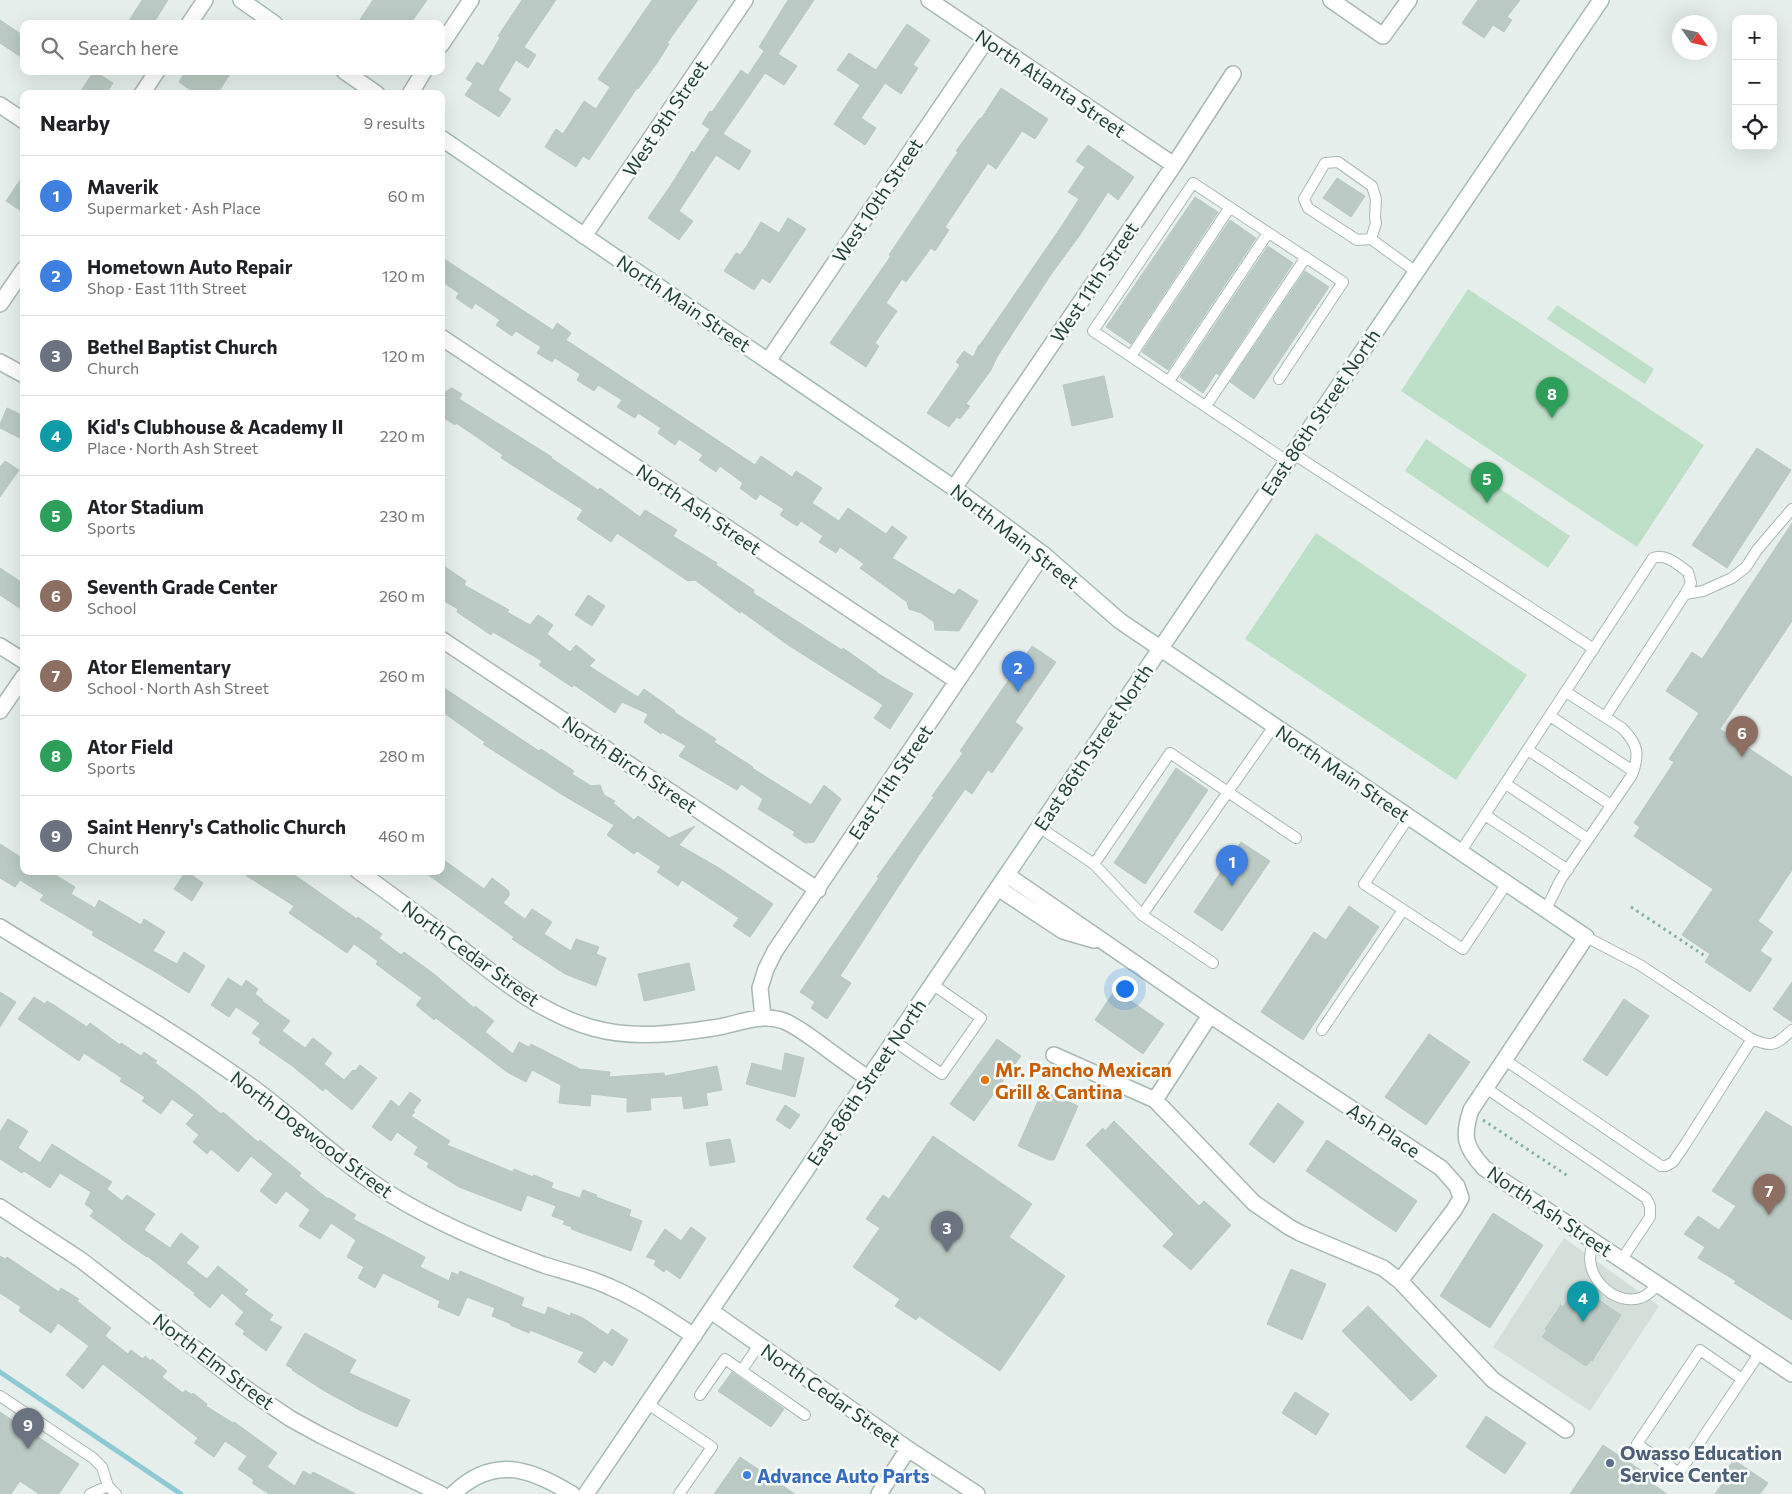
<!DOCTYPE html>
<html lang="en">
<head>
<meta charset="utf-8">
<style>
	:root { --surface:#fff; --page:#f6f6f6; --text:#202124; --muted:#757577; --line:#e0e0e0; --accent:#7f4e3f }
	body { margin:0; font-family:Commissioner,sans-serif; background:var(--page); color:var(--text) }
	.controls { position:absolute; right:15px; top:15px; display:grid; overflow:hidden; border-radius:10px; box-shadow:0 5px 20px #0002 }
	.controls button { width:45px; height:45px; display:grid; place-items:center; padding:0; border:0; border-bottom:1px solid var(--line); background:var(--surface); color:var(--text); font:25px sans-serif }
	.compass { position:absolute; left:1672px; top:15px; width:45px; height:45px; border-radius:50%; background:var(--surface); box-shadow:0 5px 20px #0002; rotate:124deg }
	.you { position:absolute; left:1124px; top:988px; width:18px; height:18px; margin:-12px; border:4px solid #fff; border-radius:50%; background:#1a73e8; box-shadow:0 0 0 8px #1a73e833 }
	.badge { display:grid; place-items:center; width:32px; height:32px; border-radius:50%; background:var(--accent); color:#fff; font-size:16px; font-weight:700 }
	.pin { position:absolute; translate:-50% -41px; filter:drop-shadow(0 1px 2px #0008) }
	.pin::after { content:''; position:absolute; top:26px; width:18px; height:15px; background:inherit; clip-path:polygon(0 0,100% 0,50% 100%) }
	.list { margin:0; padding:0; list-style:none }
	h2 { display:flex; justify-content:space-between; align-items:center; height:65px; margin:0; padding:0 20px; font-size:21px }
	h2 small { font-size:16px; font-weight:400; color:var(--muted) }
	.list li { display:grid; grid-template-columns:32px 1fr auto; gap:15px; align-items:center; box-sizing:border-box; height:80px; padding:0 20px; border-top:1px solid var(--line) }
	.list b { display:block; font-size:19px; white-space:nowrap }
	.list p { margin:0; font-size:16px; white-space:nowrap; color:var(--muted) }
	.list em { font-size:16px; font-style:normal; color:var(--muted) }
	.icon { flex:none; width:28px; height:28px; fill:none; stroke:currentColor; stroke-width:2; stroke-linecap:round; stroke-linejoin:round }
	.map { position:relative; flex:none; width:1792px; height:1494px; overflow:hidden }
	.search { position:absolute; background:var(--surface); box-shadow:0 5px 20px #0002; left:20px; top:20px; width:425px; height:55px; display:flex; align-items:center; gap:12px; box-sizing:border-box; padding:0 18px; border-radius:10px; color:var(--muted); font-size:19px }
	.panel { position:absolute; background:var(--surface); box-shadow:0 5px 20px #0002; left:20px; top:90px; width:425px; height:785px; border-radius:10px }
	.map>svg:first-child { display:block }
</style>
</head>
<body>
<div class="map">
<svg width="1792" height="1494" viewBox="0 0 1792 1494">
	<rect width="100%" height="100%" fill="#e6efeb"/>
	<path fill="#d4dfda" d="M1564,1238L1659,1306L1590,1411L1493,1347Z"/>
	<path fill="#bfe0c8" d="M1468,289L1704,445L1637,547L1401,391Z
		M1557,305L1654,369L1645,384L1547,319Z
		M1426,439L1570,536L1548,568L1405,471Z
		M1316,533L1527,675L1456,780L1245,639Z"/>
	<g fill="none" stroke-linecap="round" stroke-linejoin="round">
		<path stroke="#8ec9d4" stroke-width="5" d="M0,1372L181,1494"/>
	</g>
	<path fill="#bbcac4" stroke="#b8c9c2" d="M142,0H168L153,24H127Z
		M373,0H427L410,24H357Z
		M522,0H556L524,47L536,55L528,68L516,60L498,90L511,99L499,117L465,95L473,83L466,79L477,62L483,66L500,38L498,36Z
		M652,0H698L667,43L669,44L657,63L638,89L637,88L589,160L583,156L576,167L545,147L556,129L563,134L584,101L596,109L610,87L598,79Z
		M788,0H814L778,54L797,66L784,85L765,73L723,134L751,151L739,170L716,155L679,211L693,221L679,240L648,218L671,185L692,151L694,153L710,129L702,124L710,111L712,112L741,70L748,75L764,51L759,47Z
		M1478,0H1520L1507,17L1512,20L1504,32L1493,25L1484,38L1462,23Z
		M0,20L24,36V59L0,43Z
		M907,24L930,40L913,65L918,68L901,94L885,83L861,118L876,128L865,145L834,124L860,85L837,70L849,53L876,70Z
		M94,71L113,83L106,94H79Z
		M186,71H232L217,94H196L179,82Z
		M1001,88L1048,119L1035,139L1022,131L996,169L988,163L945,227L949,230L935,251L931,248L906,282L902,279L886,303L897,311L875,343L879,346L866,367L830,343L891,256L889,255L958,152L956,151L980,118L981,119Z
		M1088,145L1134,177L1118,200L1108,192L1080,235L1052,273L997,357L991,370L966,404L970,406L960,419L957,417L949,427L927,413L960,365L956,362L964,351L973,357L979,345H980L1063,224L1079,199L1068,192L1085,167L1076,161Z
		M24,174V213L6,201Z
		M1337,178L1365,196L1351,217L1323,198Z
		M1195,197L1218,212L1131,344L1106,327Z
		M788,218L806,229L770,283L762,278L754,290L724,271L736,253L740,255L746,247L761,222L779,233Z
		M1230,220L1256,238L1168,370L1142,352Z
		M1268,246L1293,263L1219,375L1216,373L1203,393L1180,377Z
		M441,257L553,330L557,323L571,333L566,340L755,465L761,456L792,477L796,471L822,488L812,503L839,521L848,508L886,534L892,526L907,537L892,558L954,595L959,589L978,601L959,631L935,630L934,622L921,613L909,609L907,602L860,568L864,564L840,547L836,553L819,542L823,536L801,521L797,526L780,515L784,509L760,494L756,500L740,488L743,483L720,466L716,472L699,460L703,455L679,439L675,445L658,433L661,428L638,413L635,418L617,407L622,400L598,385L594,391L577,380L580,374L555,358L552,362L537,353L541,347L516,331L512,336L496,325L500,320L475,303L472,309L456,298L459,293L441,281Z
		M1305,271L1329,287L1254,399L1230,382Z
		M1104,376L1113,417L1072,426L1063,385Z
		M452,388L462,394L459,399L552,457L551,458L598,490L600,488L640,517L645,510L677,530L673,536L717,563L716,565L754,590L753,593L842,650L843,648L877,672V673L913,694L890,729L874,718L883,705L788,645L741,611L740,613L695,580L688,581L617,533L611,542L577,519L583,510L501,458L503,455L456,423L455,425L441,416V394Z
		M7,408L24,416V440L0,428V424Z
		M1757,448L1791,470L1727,568L1692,545Z
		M5,461L19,470L0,497V467Z
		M1792,523V621L1720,729L1792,777V870L1758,921L1773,932L1760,951L1772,959L1750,992L1705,962L1710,954L1682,935L1713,889L1634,836L1640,827L1634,823L1674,762L1669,759L1699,713L1666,691L1692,652L1702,659Z
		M441,564L466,581L464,585L509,610L507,612L530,625L538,615L553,625L547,634L570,652L576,645L595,660L589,666L638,697L644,689L675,711L674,712L716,739L714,742L753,767L752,768L811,805L824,785L841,799L814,842L805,843L793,835L795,832L758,809L763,799L741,784L737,790L679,756L686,746L662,732L661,734L644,722L648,714L622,702L615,713L574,685L572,687L539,665L542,661L493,632L491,635L457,612L458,609L441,599Z
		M0,568L24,584V611L0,595Z
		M588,595L605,606L592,626L575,615Z
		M1032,646L1056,662L1015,722L1023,728L992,773L988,770L972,794L965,789L919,855L840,976L851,983L827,1019L811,1008L815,1002L800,992L879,878L877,877L934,797L932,796L963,753L960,751Z
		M441,686L539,751L541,749L574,771L572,774L591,786L600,785L604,795L615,801L613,803L634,820L638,816L669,838L695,826L679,845L719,868L773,904L750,937L733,926L739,918L682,880L678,886L657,872L661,867L637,851L634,854L607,835L614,825L561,794L483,744L485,742L441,711Z
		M1176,768L1208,790L1145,884L1114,863Z
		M1241,842L1270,861L1222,931L1194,912Z
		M0,844L24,859V871H49L75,887L71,894L95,908L99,900L141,925L144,919L165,932L153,951L177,964L184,952L205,966L189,993L159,974L92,935L94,932L40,900L44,895L20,880L15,887L0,878Z
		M441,858L484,889L492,878L509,891V896L503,903L525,919L532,909L552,922L544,934L571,951L576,939L599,947L596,954L606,958L596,986L565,974L512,939L514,937L423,871H441Z
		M186,871L203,883L192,901L174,889Z
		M239,871H289L357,919L358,917L382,934L379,938L401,955L404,952L434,974L474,1008L475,1006L494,1021L485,1032L513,1054L519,1042L529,1047L531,1044L582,1070V1069L610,1072L609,1077L664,1073L665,1076L717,1066L722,1090L706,1093L708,1105L684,1109L682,1096L650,1098L651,1110L627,1112V1098L591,1094L590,1106L559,1103L561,1085L532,1070L526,1082L507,1072L436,1018L434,1020L416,1005L422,998L376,964L378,961L354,944L347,953L289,913L294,906Z
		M1349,906L1379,927L1303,1040L1261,1012L1314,932L1326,940Z
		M689,963L695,990L644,1001L638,974Z
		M228,978L242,987L246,980L258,989L255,994L263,1000L262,1001L290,1021L282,1031L305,1048L313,1038L332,1053L324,1064L344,1080L353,1070L355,1071L360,1065L377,1078L352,1110L325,1088L323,1091L291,1065L259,1043L261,1039L252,1033L260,1023L236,1007L229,1017L211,1005Z
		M1792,982V1022L1773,1009Z
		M1115,990L1164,1024L1143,1054L1095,1020Z
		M0,992L16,1002L0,1027Z
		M34,997L45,1004L47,1001L54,1005L87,1027L90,1023L120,1045L121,1043L141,1056L144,1052L157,1061L155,1063L196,1093L221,1114L223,1112L258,1142L260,1140L301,1173L299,1176L328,1199L329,1198L356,1215L353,1219L425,1257L420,1267L449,1281L452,1272L458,1275L460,1271L524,1298L521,1306L545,1315L548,1307L570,1316L571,1313L583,1318L608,1335L612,1329L628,1340L612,1366L604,1360L595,1373L578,1362L584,1352L530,1330L529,1333L510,1325L511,1324L492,1316L495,1308L467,1297L459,1316L438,1307L440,1301L383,1273L375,1288L358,1278L364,1267L347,1257L356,1240L331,1223L320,1239L299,1226L310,1210L286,1191L276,1204L260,1191L273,1174L251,1156L238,1172L211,1149L207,1154L193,1142L199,1135L186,1124L194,1115L172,1099L161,1114L142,1101L145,1097L120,1081L122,1078L84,1053L79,1061L18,1019Z
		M1624,999L1649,1016L1607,1076L1583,1060Z
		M1429,1034L1470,1062L1426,1125L1385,1097Z
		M997,1039L1021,1056L974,1121L950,1104Z
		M785,1053L804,1058L795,1097L746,1084L752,1063L782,1071Z
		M1043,1090L1078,1106L1054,1160H1049L1018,1146Z
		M410,1092L421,1100L413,1111L415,1112L411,1116L450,1141L447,1145L513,1172L514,1169L533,1177L534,1175L553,1183L551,1188L580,1198L583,1190L597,1195L596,1197L631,1210L629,1216L642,1221L631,1251L571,1229L572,1227L563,1224L565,1221L552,1216L556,1206L527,1195L521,1211L459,1187L427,1167L429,1163L414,1154L418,1147L397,1132L391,1141L372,1127L391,1100L399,1107Z
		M1278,1103L1304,1122L1274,1163L1249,1144Z
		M785,1105L800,1115L790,1129L776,1120Z
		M1766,1111L1792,1127V1320L1734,1283L1736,1281L1698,1258L1705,1247L1684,1234L1698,1216L1719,1230L1736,1206L1712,1191Z
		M8,1119L28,1131L18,1148L40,1163L52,1144L112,1182L107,1189L122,1201L127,1195L155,1214L144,1230L170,1248L181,1233L199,1247L186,1263L207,1279L218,1266L248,1290L244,1294L273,1315L269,1320L282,1327L266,1351L243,1334L245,1331L235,1324L244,1312L222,1293L210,1308L194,1295L195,1293L147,1256V1257L121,1239V1238L90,1216L94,1211L85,1204L91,1192L60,1173L50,1188L24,1171L22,1173L0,1159V1132Z
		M1114,1121L1199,1206L1204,1201L1231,1225L1191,1270L1163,1246L1174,1234L1086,1145L1103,1128L1105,1131Z
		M933,1136L1032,1204L1009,1237L1065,1276L1000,1371L919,1316L916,1320L895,1306L900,1299L853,1267L880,1228L866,1219L883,1195L889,1199Z
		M730,1139L735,1162L710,1166L706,1143Z
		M1327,1140L1417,1201L1396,1232L1306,1171Z
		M1493,1213L1543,1245L1490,1328L1440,1296Z
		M691,1227L706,1238L680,1279L666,1269L664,1272L654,1265L656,1260L646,1257L665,1229L681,1241Z
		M0,1256L5,1259L7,1257L59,1292L61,1288L79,1299L77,1301L111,1328L105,1336L128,1354L131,1350L143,1359L145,1356L151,1361L152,1359L167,1371L162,1377L183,1393L185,1390L192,1395L193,1393L207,1404L206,1406L233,1423L234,1422L277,1453L267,1467L295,1486L303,1471L311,1475L313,1472L356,1494H269L252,1483L254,1480L238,1469L247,1456L225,1441L214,1457L194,1443L198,1438L103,1364L83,1389L66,1375L89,1346L58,1323L51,1333L19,1311L21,1307L0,1293Z
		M1291,1269L1326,1284L1302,1340L1267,1324Z
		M1577,1285L1621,1315L1592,1361L1591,1360L1586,1366L1542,1337L1547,1330L1545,1329L1561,1305L1563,1307Z
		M1368,1306L1437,1376L1411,1401L1342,1331Z
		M305,1333L356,1360L349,1373L410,1400L397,1427L361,1411L323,1390L292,1370L293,1369L286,1365Z
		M732,1372L784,1409L771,1427L718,1391Z
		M1295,1392L1329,1414L1316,1435L1282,1413Z
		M0,1412L79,1464L59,1494H39L20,1481L11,1494H0Z
		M1486,1416L1526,1443L1505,1474L1466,1447Z
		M1603,1445L1657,1481L1654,1485L1667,1494H1570Z
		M740,1457L795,1494H714Z
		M1734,1460L1768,1483L1760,1494H1715L1725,1480L1721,1478Z"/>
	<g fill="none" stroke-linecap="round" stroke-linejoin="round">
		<g stroke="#a8b8b2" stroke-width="12">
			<path id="lane" d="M1371,239L1376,223L1375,217L1376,199L1372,186L1338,162L1325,163L1304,199L1308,208L1357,240L1371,239L1415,271
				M1131,356L1230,207
				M1279,379L1343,282L1193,183L1093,331L1287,461
				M1169,381L1268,233
				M1206,406L1306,257
				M1292,453L1594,649
				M1685,594L1703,591L1732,578L1746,567L1757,550L1792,509
				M1550,716L1633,771
				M1528,750L1611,805
				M1506,784L1588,839
				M1485,815L1568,870
				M1409,817L1364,884L1463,949L1507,883
				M1039,827L1094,864L1142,915L1213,963
				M1461,851L1653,558C1666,553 1678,565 1688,572L1691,583L1685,594L1605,717
				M1094,864L1170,753L1296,838
				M1546,909L1561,879L1632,775C1640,754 1638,744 1622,728L1566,692
				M1142,915L1274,726
				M1586,937L1640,965L1750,1038C1771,1048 1775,1046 1792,1030
				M1322,1030L1403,910
				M894,1041L942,1074L981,1018L932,984
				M1505,1060L1661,1166H1666L1673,1162L1686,1143L1752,1039
				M1486,1088L1646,1198L1650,1206V1217L1622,1259
				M1593,1240C1592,1246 1590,1253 1590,1259C1591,1283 1617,1305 1640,1298C1648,1296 1653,1289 1659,1284
				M742,1370L759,1345
				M1742,1379L1700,1350L1637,1444L1679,1473L1751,1366L1760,1352
				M700,1395L725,1359L805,1415
				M0,1396L93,1458L102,1467L108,1486L116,1494
				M648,1404L712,1447L679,1494
				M90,1494L108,1486"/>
		</g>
		<g stroke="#a8b8b2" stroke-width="18">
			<path id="street" d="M929,0L1174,165
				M1331,0L1383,36L1409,0
				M189,24L205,0
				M441,45L471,0
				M142,94L157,71
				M410,94L424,71
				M0,105L24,121
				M584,236L745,0
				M0,304L24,269
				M441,337L957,681
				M768,361L987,39
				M0,362L24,375
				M954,488L1174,165L1233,74
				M441,639L818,890
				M0,646L24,661
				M0,711L24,676
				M358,871C388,892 417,914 446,936C491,972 536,1012 593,1028C632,1039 674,1034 713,1028C736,1025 761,1012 784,1021C796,1026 808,1035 819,1043C835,1055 851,1067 868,1078
				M1007,875L1210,1015L1441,1168L1457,1186L1461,1198L1454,1210L1400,1281
				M998,888L1063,931L1094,940
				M0,927C83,979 168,1027 248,1084C299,1121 345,1168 400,1200C446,1227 494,1247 544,1265C566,1272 589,1277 610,1287C640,1300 667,1318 694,1336
				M1586,937L1471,1110C1462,1137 1465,1147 1484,1168L1792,1374
				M763,1017L760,988L766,969L775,951L1043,554
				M1054,1055L1155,1100L1254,1203L1289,1227L1300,1233L1383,1268L1400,1281L1493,1380L1566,1430
				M1155,1100L1210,1015
				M0,1207L81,1260L248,1390L291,1419L322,1436L441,1494
				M711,1311L908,1449L977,1494
				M879,1494L908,1449"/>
		</g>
		<g stroke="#a4bbb3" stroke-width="18">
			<path id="secondary" d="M241,0L275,24
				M344,71L377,94
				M441,138L954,488L1043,554L1120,621L1586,937
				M453,1494C493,1455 530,1468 572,1494
				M586,1494L1601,0"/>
		</g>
		<path stroke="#86b3a5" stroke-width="3" stroke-dasharray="2.5 4" stroke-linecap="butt" d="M1631,907L1705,956
			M1483,1120L1568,1176"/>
		<use href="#lane" stroke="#fff" stroke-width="10"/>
		<use href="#street" stroke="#fff" stroke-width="15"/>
		<use href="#secondary" stroke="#fff" stroke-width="15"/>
	</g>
	<circle fill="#e8710a" stroke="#f7fbf9" stroke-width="2" cx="985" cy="1080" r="5"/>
	<circle fill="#5c6f8a" stroke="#f7fbf9" stroke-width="2" cx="1610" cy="1463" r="5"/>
	<circle fill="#3f7fe0" stroke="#f7fbf9" stroke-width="2" cx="747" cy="1475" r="5"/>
	<g text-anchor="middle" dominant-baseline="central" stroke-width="5" stroke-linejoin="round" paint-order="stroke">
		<g font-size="19" fill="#24423a" stroke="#f7fbf9">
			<text transform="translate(1051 83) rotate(34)">North Atlanta Street</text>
			<text transform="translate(665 118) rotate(-56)">West 9th Street</text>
			<text transform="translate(877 200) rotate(-56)">West 10th Street</text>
			<text transform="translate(1094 282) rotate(-56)">West 11th Street</text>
			<text transform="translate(684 303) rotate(34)">North Main Street</text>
			<text transform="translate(1320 412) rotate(-56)">East 86th Street North</text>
			<text transform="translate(699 509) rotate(34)">North Ash Street</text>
			<text transform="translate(1015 536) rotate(38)">North Main Street</text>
			<text transform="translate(1093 747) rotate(-56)">East 86th Street North</text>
			<text transform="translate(630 764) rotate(34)">North Birch Street</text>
			<text transform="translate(1343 773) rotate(34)">North Main Street</text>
			<text transform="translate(890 782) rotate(-56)">East 11th Street</text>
			<text transform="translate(471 953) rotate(36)">North Cedar Street</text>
			<text transform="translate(866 1082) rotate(-56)">East 86th Street North</text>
			<text transform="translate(1384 1130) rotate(33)">Ash Place</text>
			<text transform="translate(312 1134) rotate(37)">North Dogwood Street</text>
			<text transform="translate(1550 1211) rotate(34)">North Ash Street</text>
			<text transform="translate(214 1361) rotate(37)">North Elm Street</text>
			<text transform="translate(831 1395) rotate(35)">North Cedar Street</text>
		</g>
		<g font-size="19" font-weight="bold" fill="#c56008" stroke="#f7fbf9" text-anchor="start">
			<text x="995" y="1069">Mr. Pancho Mexican<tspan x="995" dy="22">Grill &amp; Cantina</tspan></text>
		</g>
		<g font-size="19" font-weight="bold" fill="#4e5e75" stroke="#f7fbf9" text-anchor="start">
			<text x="1620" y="1452">Owasso Education<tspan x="1620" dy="22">Service Center</tspan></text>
		</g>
		<g font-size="19" font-weight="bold" fill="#366cbe" stroke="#f7fbf9" text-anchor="start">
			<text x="757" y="1475">Advance Auto Parts</text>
		</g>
	</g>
</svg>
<div class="controls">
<button>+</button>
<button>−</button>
<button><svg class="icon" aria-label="locate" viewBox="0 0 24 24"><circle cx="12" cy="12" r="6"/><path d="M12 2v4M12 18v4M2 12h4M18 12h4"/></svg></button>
</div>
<svg class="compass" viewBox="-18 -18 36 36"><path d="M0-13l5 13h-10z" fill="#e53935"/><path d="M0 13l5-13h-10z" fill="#757577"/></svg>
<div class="you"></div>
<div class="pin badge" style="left:1232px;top:886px;background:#3f7fe0">1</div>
<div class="pin badge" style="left:1018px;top:692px;background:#3f7fe0">2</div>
<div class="pin badge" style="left:947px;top:1252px;background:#6b7280">3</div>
<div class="pin badge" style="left:1583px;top:1322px;background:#0f9aa8">4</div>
<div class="pin badge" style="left:1487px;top:503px;background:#2e9e5b">5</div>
<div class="pin badge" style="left:1742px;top:757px;background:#8d6e63">6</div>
<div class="pin badge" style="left:1769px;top:1215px;background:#8d6e63">7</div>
<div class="pin badge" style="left:1552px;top:418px;background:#2e9e5b">8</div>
<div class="pin badge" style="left:28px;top:1449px;background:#6b7280">9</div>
<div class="search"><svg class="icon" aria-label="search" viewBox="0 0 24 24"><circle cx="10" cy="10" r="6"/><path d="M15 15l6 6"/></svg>Search here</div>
<section class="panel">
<h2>Nearby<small>9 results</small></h2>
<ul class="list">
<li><span class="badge" style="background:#3f7fe0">1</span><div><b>Maverik</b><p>Supermarket · Ash Place</p></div><em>60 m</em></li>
<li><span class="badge" style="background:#3f7fe0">2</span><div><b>Hometown Auto Repair</b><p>Shop · East 11th Street</p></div><em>120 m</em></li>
<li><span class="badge" style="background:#6b7280">3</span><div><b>Bethel Baptist Church</b><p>Church</p></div><em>120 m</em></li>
<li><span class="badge" style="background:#0f9aa8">4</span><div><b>Kid's Clubhouse &amp; Academy II</b><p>Place · North Ash Street</p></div><em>220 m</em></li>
<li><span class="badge" style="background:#2e9e5b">5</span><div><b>Ator Stadium</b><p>Sports</p></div><em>230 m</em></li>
<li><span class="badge" style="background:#8d6e63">6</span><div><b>Seventh Grade Center</b><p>School</p></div><em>260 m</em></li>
<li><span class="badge" style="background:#8d6e63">7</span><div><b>Ator Elementary</b><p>School · North Ash Street</p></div><em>260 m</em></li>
<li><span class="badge" style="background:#2e9e5b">8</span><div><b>Ator Field</b><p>Sports</p></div><em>280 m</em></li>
<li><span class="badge" style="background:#6b7280">9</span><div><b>Saint Henry's Catholic Church</b><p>Church</p></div><em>460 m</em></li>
</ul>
</section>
</div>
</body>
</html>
